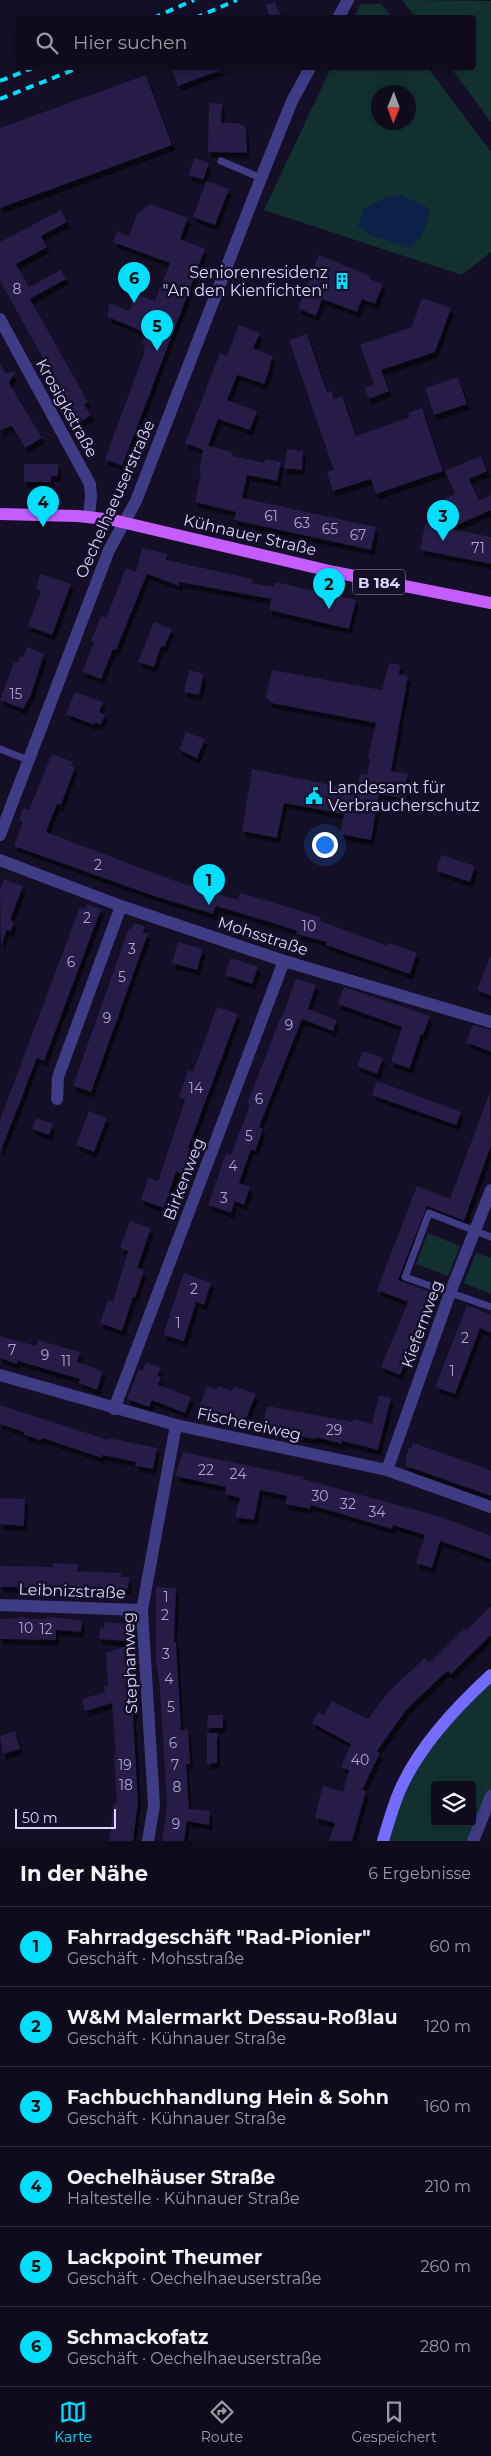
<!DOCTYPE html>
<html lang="de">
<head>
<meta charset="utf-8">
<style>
	:root { --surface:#0f0b1c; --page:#1d1929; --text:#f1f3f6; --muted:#9b9ba3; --line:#2f2b3b; --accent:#02dffe }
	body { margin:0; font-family:Montserrat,sans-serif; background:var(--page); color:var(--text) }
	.controls { position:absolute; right:15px; bottom:15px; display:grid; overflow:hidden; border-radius:5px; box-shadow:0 2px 8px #0003 }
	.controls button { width:45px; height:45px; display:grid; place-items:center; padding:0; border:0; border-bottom:1px solid var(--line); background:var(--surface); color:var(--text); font:25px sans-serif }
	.compass { position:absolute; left:371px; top:85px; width:45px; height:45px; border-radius:50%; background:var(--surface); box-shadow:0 2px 8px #0003; rotate:181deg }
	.scale { position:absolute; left:15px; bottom:12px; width:101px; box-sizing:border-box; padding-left:5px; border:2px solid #dbd5ff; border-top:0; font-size:14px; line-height:18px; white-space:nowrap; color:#dbd5ff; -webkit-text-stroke:4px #140f26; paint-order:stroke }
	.you { position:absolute; left:324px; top:844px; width:18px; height:18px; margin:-12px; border:4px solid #fff; border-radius:50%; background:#1a73e8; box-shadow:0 0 0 8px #1a73e833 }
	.badge { display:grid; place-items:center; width:32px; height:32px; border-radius:50%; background:var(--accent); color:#111; font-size:16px; font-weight:700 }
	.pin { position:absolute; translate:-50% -41px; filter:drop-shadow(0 1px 2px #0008) }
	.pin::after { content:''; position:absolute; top:26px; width:18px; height:15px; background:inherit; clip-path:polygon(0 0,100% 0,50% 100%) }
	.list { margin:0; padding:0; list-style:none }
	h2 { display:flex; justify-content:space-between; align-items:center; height:65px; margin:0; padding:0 20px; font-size:21px }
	h2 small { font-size:16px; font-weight:400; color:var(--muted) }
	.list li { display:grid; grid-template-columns:32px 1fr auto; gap:15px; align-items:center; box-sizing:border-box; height:80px; padding:0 20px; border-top:1px solid var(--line) }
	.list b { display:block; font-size:19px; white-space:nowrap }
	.list p { margin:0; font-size:16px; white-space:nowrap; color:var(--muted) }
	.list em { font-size:16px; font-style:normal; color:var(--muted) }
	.icon { flex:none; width:28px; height:28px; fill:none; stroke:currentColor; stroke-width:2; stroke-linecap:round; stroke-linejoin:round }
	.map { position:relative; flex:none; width:491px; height:1841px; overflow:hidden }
	.search { position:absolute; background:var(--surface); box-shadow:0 2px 8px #0003; left:15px; right:15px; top:15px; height:55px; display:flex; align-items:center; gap:12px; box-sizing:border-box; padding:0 18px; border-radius:5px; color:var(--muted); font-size:19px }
	.sheet { height:545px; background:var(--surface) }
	nav { display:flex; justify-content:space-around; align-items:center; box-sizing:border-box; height:70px; border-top:1px solid var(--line); background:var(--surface); font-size:14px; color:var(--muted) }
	nav a { display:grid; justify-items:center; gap:2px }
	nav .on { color:var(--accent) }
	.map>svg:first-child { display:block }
</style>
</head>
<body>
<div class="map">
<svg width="491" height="1841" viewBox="0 0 491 1841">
	<defs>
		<filter id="shadow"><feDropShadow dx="3" dy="5.5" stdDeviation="0" flood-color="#0009"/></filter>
	</defs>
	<rect width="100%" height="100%" fill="#140f26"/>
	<path fill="#123030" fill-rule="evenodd" d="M402,0L491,1V122L451,68H474V18L415,17Z
		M361,4H381L392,17H354Z
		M331,68H428L491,152V252L462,275L264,210ZM378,92H408V122H378Z
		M428,1233L460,1246L448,1276L416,1264Z
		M476,1253L491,1258V1294L464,1283Z
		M491,1675V1796L473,1841H383L417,1760ZM435,1785H472V1822H435Z"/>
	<path fill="#0c2148" d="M401,195L427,207L430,215C425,228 421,243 407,248L369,234L358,227L363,209L389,196Z"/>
	<path fill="#251b47" filter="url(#shadow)" d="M275,2L282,18H270L266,5Z
		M171,68H226L178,86Z
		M146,75L172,145L0,208V128Z
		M209,103L222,104L221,123H238L246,128L247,153L208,152Z
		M195,158L209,163L203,180L188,175Z
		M206,181L229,189L215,225L193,217Z
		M150,204L188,218L180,239L205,249L122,466L105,459L145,351L143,350L145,344L142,343L146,333L108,317L109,303L129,311L136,294L155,301L170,263L113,242L117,231L129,236L137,214Z
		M61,210L67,222L41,236L47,247L16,264L29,287L61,270L66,279L30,299L88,402L84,404L91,415L79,423L0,281V242Z
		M319,255L370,276L369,279L383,284L375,304L362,299L357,312L322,299L316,316L298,308Z
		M422,298L451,308L435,352L381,370L389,391L369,399L365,388L374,384L360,345L412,327Z
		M239,325L260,333L253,348L273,356L269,367L270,368L264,384L237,375L227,400L257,411L250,430L218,419L208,446L233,452L232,456L265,463V459L281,462L277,481L247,475L242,498L376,527L371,550L234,520L236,512L195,502L201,473H199L203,450L185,443L220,353L227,356Z
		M307,334L327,392L331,391L334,399L342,396L356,436L410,417L408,413L422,408L443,471L376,494L371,479L333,491L327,472L334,470L289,340Z
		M0,364L5,373L15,372L9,383L42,438L25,448L12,426L0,430Z
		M458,377L467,404L434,415L425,388Z
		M287,449L303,451L302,470L284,468Z
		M481,456L487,471L469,479L479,501L491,495V510L452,527L440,501L455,494L445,471Z
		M24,464H58V476H51V482H24Z
		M425,524L491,537V564L420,550Z
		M142,548L167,554L166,560L253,579L252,583L274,587L275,582L356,600L349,629L269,610L271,599L179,582V586L147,574L116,650L113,649L101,679L82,672L94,642L91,641L101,616L106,618L126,568L136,572Z
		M40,574L71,584L52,635L28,626L41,591L36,589Z
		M154,622L172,629L164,647L161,646L154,667L138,662Z
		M27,647L44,654L31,695L23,709L0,700L14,662L18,663L20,656L23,657Z
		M389,663L400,665L399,674L408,676L391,771L408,774L406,785L408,788L406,799L379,794L371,840L340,834L344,814L284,803L277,838L242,831L252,769L357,790L360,774L367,775L370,760L368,757L376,723L271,703L266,697L272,670L382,690Z
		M189,670L204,674L199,695L184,692Z
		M75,692L103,702L99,712L105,714L101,725L95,722L94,725L66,714Z
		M186,732L205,739L197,758L179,750Z
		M52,754L73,762L71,766L75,767L61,805L57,804L46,832L175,881L238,900L240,893L268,901L321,917L320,921L388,946L389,943L417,953L410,974L326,945L327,942L296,934L297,931L276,924L216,906L213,914L151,895L14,846L23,822L19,820L23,808L29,810Z
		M441,855L475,866L470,882L436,871Z
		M4,879L23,886L10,920L14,922L11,931L7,930L1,945L0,890Z
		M87,904L101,909L44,1061L37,1058L0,1153V1120L80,907L85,909Z
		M134,923L145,926L143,932L148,933L91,1092L73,1086L125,939L129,928L132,929Z
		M178,942L203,949L197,970L172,963Z
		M490,957H491V996L477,990Z
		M231,958L258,967L252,984L225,975Z
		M296,978L316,985L308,1009L337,1020L333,1031L302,1019L259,1127L263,1129L255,1151L251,1149L239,1183L250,1187L244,1205L235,1201L231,1213L208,1205L226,1153L231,1155L250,1105L247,1104L282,1014L283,1015Z
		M344,987L430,1016L423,1035L421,1034L410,1068L391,1062L402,1027L338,1004Z
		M217,1007L238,1014L188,1148L191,1149L182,1174L176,1172L164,1208L141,1200L148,1178L158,1181L185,1100L179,1097L188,1070L193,1072Z
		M473,1025L491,1030V1052L466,1042Z
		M363,1051L383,1058L377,1074L357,1066Z
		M377,1081L461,1112L456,1125L372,1095Z
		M490,1092L491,1145L464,1221L427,1206L398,1280L433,1293L400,1375L381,1367L408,1302L377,1290L417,1186L450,1199Z
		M89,1111L107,1118L94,1152L76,1145Z
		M36,1118L53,1124L49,1135L32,1129Z
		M130,1221L151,1228L137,1268L144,1270L135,1298L133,1297L122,1331L100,1323L108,1300L113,1302L128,1251L120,1248Z
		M184,1273L211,1283L204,1305L196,1302L184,1341L163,1335Z
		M467,1305L491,1315V1333L480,1328L455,1394L435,1387Z
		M0,1336L36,1346L38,1340L80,1352L77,1362L103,1371L97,1390L79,1383L80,1379L18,1361L17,1364L0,1358Z
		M146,1362L161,1368L157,1376L161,1377L158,1385L191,1397L185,1413L152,1400L149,1407L127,1399L139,1369L142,1371Z
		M207,1386L216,1390L218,1386L232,1391L234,1386L256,1394L245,1421L219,1412L217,1417L198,1409Z
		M379,1395L391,1398L378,1450L342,1441V1444L316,1437L315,1439L262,1430L267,1406L353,1422V1419L372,1424Z
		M0,1405L108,1440L109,1438L157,1448L153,1469L135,1466L136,1462L102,1455V1458L42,1438L41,1440L24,1435V1432L0,1424Z
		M413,1443L491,1470V1496L406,1466L407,1461L405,1460L409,1448H411Z
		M183,1452L303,1477V1479L441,1517L491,1536V1559L440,1541L432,1568L416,1563L425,1535L393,1525L392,1529L311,1505L310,1509L285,1504L287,1496L260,1490L254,1520L235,1517L240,1498L225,1494L226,1487L175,1476Z
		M0,1498L25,1499L24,1526L0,1524Z
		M53,1563L78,1564L77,1571L121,1573V1577H129L128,1589H120V1592L79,1591V1588L0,1587V1566L53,1567Z
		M156,1587L176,1588L174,1642H176L181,1730L188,1729L190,1764H186L189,1809L210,1811L209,1825L187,1821L184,1841H162L167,1805L160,1690L157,1666H156Z
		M491,1606V1635L451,1674L447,1671L407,1709L377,1751L380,1753L362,1790L366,1791L352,1841H329L335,1823L315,1818L318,1804L323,1786L343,1792L349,1770L341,1767L351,1744L312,1723L318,1712L324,1715L332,1701L368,1719L388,1692L425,1658L429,1663L464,1628L466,1631Z
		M21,1616L29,1619H45L47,1617L82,1620L81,1632L56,1630V1640L0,1639V1619L19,1618Z
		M105,1622L127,1624L125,1641L99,1639L100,1628L104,1629Z
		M125,1646L124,1656H128L130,1685L135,1688L131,1694L132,1707L135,1709L133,1717L138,1802L133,1841H109L114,1803H117L114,1755H116L112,1703L85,1711L82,1699L105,1692L104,1686H108L106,1653Z
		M208,1715H223V1728H207Z
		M15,1731L20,1749L3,1754L0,1736Z
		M207,1733H217V1763L207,1764Z"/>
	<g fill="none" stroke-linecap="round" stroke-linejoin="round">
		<path stroke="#3f3b85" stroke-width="7" d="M221,161L261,178
			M0,749L28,760
			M491,1237L429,1213L405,1277L491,1307"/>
		<path stroke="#3f3b85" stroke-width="12" d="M338,18L348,0
			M0,319L90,484L91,496L89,517
			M0,835L109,550L136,501L261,178L292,101L310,68
			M0,860L121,906L284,961L491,1022
			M57,1099L58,1077L121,906
			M0,1375L176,1425L387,1470L491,1507
			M114,1409L284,961
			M387,1470L450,1293L491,1190
			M0,1605L142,1610
			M148,1841L154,1805L142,1610L176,1425
			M473,1841L491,1796"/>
		<path stroke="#736cfe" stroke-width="12" d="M383,1841C388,1824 393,1806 400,1790C419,1746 456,1707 491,1675"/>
		<path stroke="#c55cfe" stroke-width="12" d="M0,514L78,516L113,520L334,572L491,603"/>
		<path stroke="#02dffe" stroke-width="4" stroke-dasharray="8 6" stroke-linecap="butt" d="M153,18L194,0
			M195,18L237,0
			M0,81L33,68
			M0,99L78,68"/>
	</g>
	<defs>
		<g id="building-bare" transform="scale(1.35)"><path d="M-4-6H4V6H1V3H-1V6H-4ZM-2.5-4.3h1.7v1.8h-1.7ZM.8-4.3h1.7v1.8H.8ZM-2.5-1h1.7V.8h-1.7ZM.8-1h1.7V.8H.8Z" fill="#02dffe" stroke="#140f26" stroke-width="2.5" paint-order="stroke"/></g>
		<g id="civic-bare" transform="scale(1.35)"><path d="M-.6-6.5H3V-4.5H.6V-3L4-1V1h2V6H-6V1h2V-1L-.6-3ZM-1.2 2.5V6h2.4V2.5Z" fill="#02dffe" stroke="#140f26" stroke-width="2.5" paint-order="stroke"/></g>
	</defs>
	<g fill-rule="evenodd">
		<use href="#building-bare" x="342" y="281"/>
		<use href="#civic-bare" x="314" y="796"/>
	</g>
	<g text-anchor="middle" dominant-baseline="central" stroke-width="5" stroke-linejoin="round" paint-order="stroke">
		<g font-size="14" fill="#aea6d1">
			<text x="17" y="289">8</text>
			<text x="271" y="516">61</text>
			<text x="302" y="523">63</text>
			<text x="330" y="529">65</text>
			<text x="358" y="535">67</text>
			<text x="478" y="548">71</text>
			<text x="16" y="694">15</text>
			<text x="98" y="865">2</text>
			<text x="87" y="918">2</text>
			<text x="309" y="926">10</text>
			<text x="132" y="949">3</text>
			<text x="71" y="962">6</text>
			<text x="122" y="977">5</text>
			<text x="107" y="1018">9</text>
			<text x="289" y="1025">9</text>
			<text x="196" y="1088">14</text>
			<text x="259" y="1099">6</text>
			<text x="249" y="1136">5</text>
			<text x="233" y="1166">4</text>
			<text x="224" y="1198">3</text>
			<text x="194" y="1289">2</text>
			<text x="178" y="1323">1</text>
			<text x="465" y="1338">2</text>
			<text x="12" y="1350">7</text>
			<text x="45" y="1355">9</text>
			<text x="66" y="1361">11</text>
			<text x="452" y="1371">1</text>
			<text x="334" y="1430">29</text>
			<text x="206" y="1470">22</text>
			<text x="238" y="1474">24</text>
			<text x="320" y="1496">30</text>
			<text x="348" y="1504">32</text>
			<text x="377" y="1512">34</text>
			<text x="166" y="1597">1</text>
			<text x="165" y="1615">2</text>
			<text x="26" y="1628">10</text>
			<text x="46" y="1629">12</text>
			<text x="166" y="1654">3</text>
			<text x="169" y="1679">4</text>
			<text x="171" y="1707">5</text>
			<text x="173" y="1743">6</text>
			<text x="360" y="1760">40</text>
			<text x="125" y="1765">19</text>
			<text x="175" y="1765">7</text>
			<text x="126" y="1785">18</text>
			<text x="177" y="1787">8</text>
			<text x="176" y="1824">9</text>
		</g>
		<rect fill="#140f26" stroke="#9f9abe" stroke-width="1" x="353" y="569.5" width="52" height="25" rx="4"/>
		<g font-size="15" font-weight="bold" fill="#dbd5ff">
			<text x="379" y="582">B 184</text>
		</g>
		<g font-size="16" fill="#dbd5ff" stroke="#140f26" text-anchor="end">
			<text x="328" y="272">Seniorenresidenz<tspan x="328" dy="18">"An den Kienfichten"</tspan></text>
			<text x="328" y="787" text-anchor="start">Landesamt für<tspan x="328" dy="18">Verbraucherschutz</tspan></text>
		</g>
		<g font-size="16" fill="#dbd5ff" stroke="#140f26">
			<text transform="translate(67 408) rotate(61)">Krosigkstraße</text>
			<text transform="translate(115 499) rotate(-66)">Oechelhaeuserstraße</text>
			<text transform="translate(250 535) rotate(13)">Kühnauer Straße</text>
			<text transform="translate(263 936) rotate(18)">Mohsstraße</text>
			<text transform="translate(184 1179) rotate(-69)">Birkenweg</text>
			<text transform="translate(422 1324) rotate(-70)">Kiefernweg</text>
			<text transform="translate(249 1424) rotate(12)">Fischereiweg</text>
			<text transform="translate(72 1591) rotate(2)">Leibnizstraße</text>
			<text transform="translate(130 1663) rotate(-92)">Stephanweg</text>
		</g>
	</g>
</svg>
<div class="controls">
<button><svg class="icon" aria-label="layers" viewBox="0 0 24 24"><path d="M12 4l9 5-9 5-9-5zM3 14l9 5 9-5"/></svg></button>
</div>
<svg class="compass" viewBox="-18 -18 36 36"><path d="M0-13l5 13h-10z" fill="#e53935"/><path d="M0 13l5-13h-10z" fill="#9b9ba3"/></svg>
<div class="scale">50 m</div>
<div class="you"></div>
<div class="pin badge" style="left:209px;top:905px">1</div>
<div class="pin badge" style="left:329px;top:609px">2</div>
<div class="pin badge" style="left:443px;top:541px">3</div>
<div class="pin badge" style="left:43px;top:527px">4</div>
<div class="pin badge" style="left:157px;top:351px">5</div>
<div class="pin badge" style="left:134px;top:303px">6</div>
<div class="search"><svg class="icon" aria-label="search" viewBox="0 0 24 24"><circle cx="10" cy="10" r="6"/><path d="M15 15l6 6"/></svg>Hier suchen</div>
</div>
<section class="sheet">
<h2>In der Nähe<small>6 Ergebnisse</small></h2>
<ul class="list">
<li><span class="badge">1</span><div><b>Fahrradgeschäft &quot;Rad-Pionier&quot;</b><p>Geschäft · Mohsstraße</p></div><em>60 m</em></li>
<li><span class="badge">2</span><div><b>W&amp;M Malermarkt Dessau-Roßlau</b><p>Geschäft · Kühnauer Straße</p></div><em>120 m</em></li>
<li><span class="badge">3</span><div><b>Fachbuchhandlung Hein &amp; Sohn</b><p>Geschäft · Kühnauer Straße</p></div><em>160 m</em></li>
<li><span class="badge">4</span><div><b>Oechelhäuser Straße</b><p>Haltestelle · Kühnauer Straße</p></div><em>210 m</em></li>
<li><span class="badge">5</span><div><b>Lackpoint Theumer</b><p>Geschäft · Oechelhaeuserstraße</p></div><em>260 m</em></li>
<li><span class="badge">6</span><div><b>Schmackofatz</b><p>Geschäft · Oechelhaeuserstraße</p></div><em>280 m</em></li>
</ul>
</section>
<nav>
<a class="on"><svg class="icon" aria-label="map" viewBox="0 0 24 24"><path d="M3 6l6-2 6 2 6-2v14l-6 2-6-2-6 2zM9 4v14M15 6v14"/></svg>Karte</a>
<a><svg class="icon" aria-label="directions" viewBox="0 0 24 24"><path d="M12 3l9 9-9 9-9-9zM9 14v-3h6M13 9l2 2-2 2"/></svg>Route</a>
<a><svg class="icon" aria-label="saved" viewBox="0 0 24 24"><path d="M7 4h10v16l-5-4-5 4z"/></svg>Gespeichert</a>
</nav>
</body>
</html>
